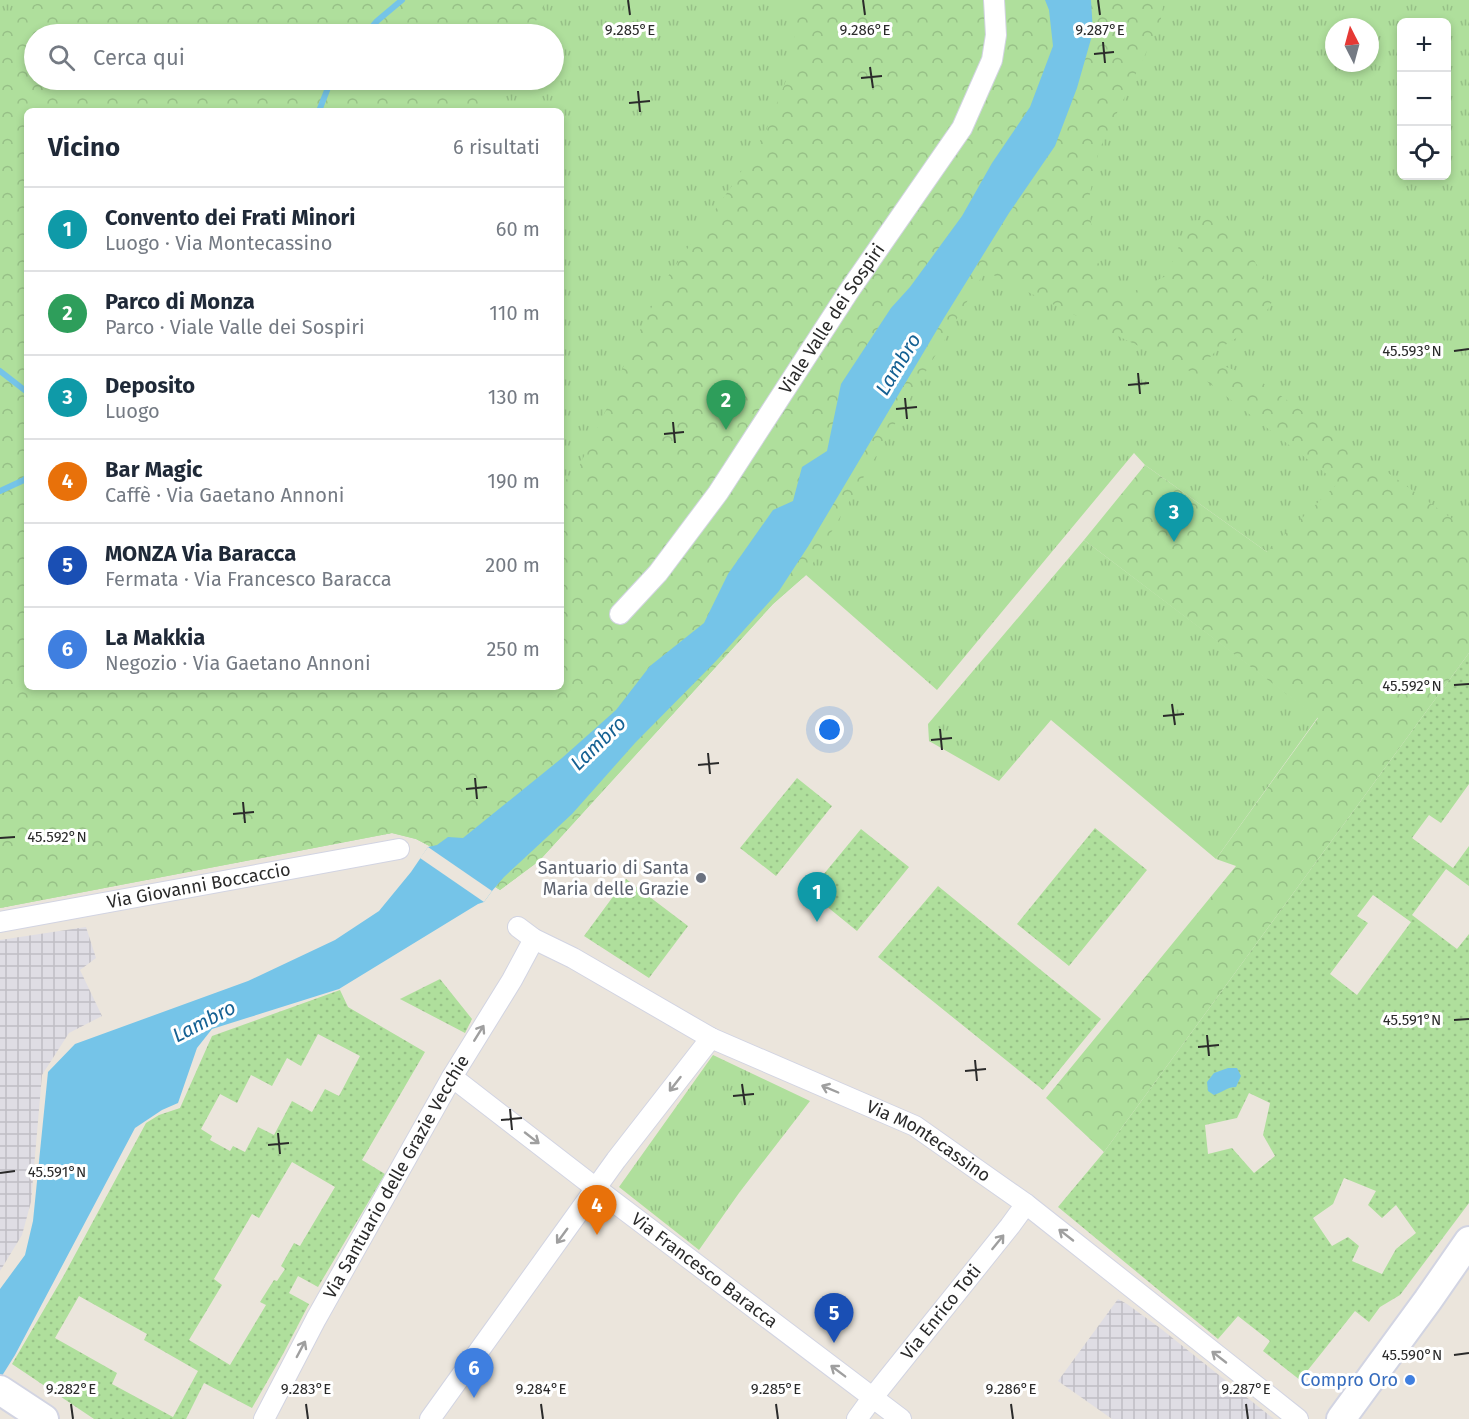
<!DOCTYPE html>
<html lang="it">
<head>
<meta charset="utf-8">
<style>
	:root { --surface:#fff; --page:#f2f2f3; --text:#1f2937; --muted:#747a83; --line:#e0e1e3; --accent:#d93025 }
	body { margin:0; font-family:"Fira Sans",sans-serif; background:var(--page); color:var(--text) }
	.controls { position:absolute; right:18px; top:18px; display:grid; overflow:hidden; border-radius:9px; box-shadow:0 3px 9px #0003 }
	.controls button { width:54px; height:54px; display:grid; place-items:center; padding:0; border:0; border-bottom:2px solid var(--line); background:var(--surface); color:var(--text); font:30px sans-serif }
	.compass { position:absolute; left:1325px; top:18px; width:54px; height:54px; border-radius:50%; background:var(--surface); box-shadow:0 3px 9px #0003; rotate:354deg }
	.you { position:absolute; left:830px; top:730px; width:21px; height:21px; margin:-15px; border:4px solid #fff; border-radius:50%; background:#1a73e8; box-shadow:0 0 0 9px #1a73e833 }
	.badge { display:grid; place-items:center; width:39px; height:39px; border-radius:50%; background:var(--accent); color:#fff; font-size:20px; font-weight:700 }
	.pin { position:absolute; translate:-50% -50px; filter:drop-shadow(0 2px 3px #0008) }
	.pin::after { content:''; position:absolute; top:32px; width:21px; height:18px; background:inherit; clip-path:polygon(0 0,100% 0,50% 100%) }
	.list { margin:0; padding:0; list-style:none }
	h2 { display:flex; justify-content:space-between; align-items:center; height:78px; margin:0; padding:0 24px; font-size:26px }
	h2 small { font-size:20px; font-weight:400; color:var(--muted) }
	.list li { display:grid; grid-template-columns:39px 1fr auto; gap:18px; align-items:center; box-sizing:border-box; height:84px; padding:0 24px; border-top:2px solid var(--line) }
	.list b { display:block; font-size:22px; white-space:nowrap }
	.list p { margin:0; font-size:20px; white-space:nowrap; color:var(--muted) }
	.list em { font-size:20px; font-style:normal; color:var(--muted) }
	.icon { flex:none; width:33px; height:33px; fill:none; stroke:currentColor; stroke-width:2; stroke-linecap:round; stroke-linejoin:round }
	.map { position:relative; flex:none; width:1469px; height:1419px; overflow:hidden }
	.search { position:absolute; background:var(--surface); box-shadow:0 3px 9px #0003; left:24px; top:24px; width:540px; height:66px; display:flex; align-items:center; gap:15px; box-sizing:border-box; padding:0 21px; border-radius:33px; color:var(--muted); font-size:22px }
	.panel { position:absolute; background:var(--surface); box-shadow:0 3px 9px #0003; left:24px; top:108px; width:540px; height:582px; border-radius:9px }
	.map>svg:first-child { display:block }
</style>
</head>
<body>
<div class="map">
<svg width="1469" height="1419" viewBox="0 0 1469 1419">
	<defs>
		<pattern id="industrial-grid" width="8" height="8" patternUnits="userSpaceOnUse" patternTransform="scale(1.5)"><rect width="8" height="8" fill="#dfdde4"/><path d="M0 4h8M4 0v8" fill="none" stroke="#c0bec4"/></pattern>
		<pattern id="grass-tufts" width="24" height="20" patternUnits="userSpaceOnUse" patternTransform="scale(1.5)"><rect width="24" height="20" fill="#afdf9c"/><path d="M3 7l-1-3M5 7V3M7 7l1-3M15 17l-1-3M17 17v-4M19 17l1-3" fill="none" stroke="#97c087"/></pattern>
		<pattern id="forest-crowns" width="20" height="18" patternUnits="userSpaceOnUse" patternTransform="scale(1.5)"><rect width="20" height="18" fill="#afdf9c"/><path d="M2 6a3 3 0 1 1 6 0M12 15a3 3 0 1 1 6 0" fill="none" stroke="#97c087"/></pattern>
		<pattern id="garden-dots" width="8" height="8" patternUnits="userSpaceOnUse" patternTransform="scale(1.5)"><rect width="8" height="8" fill="#afdf9c"/><path d="M2 2h.1M6 6h.1" fill="none" stroke="#97c087" stroke-width="1.8" stroke-linecap="round"/></pattern>
	</defs>
	<rect width="100%" height="100%" fill="#ebe5dc"/>
	<path fill="url(#industrial-grid)" d="M86,927L96,958L80,970L102,1016L69,1033L42,1075L31,1202L22,1235L0,1271V940Z
		M1118,1299L1127,1304L1160,1328L1274,1419H1112L1058,1381Z"/>
	<path fill="url(#grass-tufts)" fill-rule="evenodd" d="M0,0H1469V576L1267,552L1145,465L1134,453L937,690L806,575L773,604L539,861L500,890L435,849L416,839L392,833L0,908ZM1402,22H1446V176H1402ZM1334,27H1370V63H1334ZM34,34H554V80H34ZM27,111H561V687H27Z
		M1084,540L1318,717L1216,859L1051,720L999,781L929,741L928,724Z
		M713,1055L810,1101L739,1193L699,1250L619,1187Z"/>
	<path fill="url(#forest-crowns)" d="M51,0H547L529,34H34V80H504L485,111H27V687H561V482L575,475L607,408L630,350L666,279L734,183L765,133L795,58L793,0H1164L1160,24L1099,150L1088,203L1097,261L1120,298L1166,276L1190,221L1227,218L1276,295L1259,324L1217,350L1207,360L1256,378L1469,531V653L1104,1152L1046,1098L1236,866L1216,859L1318,718L1084,540L1145,465L1267,552L1338,483L1200,376L985,271L806,575L773,604L539,861L500,890L435,849L416,839L392,833L0,908V30L26,7Z"/>
	<path fill="url(#garden-dots)" fill-rule="evenodd" d="M1469,653V784L1441,823L1429,815L1412,838L1453,868L1469,846V886L1446,869L1412,915L1457,949L1469,934V1203L1400,1295L1380,1307L1369,1322L1355,1311L1300,1380L1263,1351L1270,1341L1238,1316L1218,1339L1058,1207L1104,1152ZM1373,895L1411,922L1357,995L1330,974L1368,923L1357,916ZM1249,1093L1270,1103L1263,1135L1275,1156L1254,1173L1232,1148L1208,1154L1205,1125L1237,1118ZM1344,1178L1376,1191L1368,1205L1382,1218L1396,1205L1416,1233L1396,1249L1382,1274L1352,1261L1359,1246L1348,1237L1332,1246L1313,1218L1333,1204Z
		M797,778L832,806L776,876L740,848Z
		M1095,828L1147,870L1069,966L1017,924Z
		M861,829L909,867L857,931L809,892Z
		M626,879L688,926L649,978L584,936Z
		M938,886L1101,1019L1043,1090L878,957Z
		M440,979L472,1019L465,1033L400,999Z
		M340,990L348,1007L425,1052L362,1160L385,1174L318,1287L298,1276L289,1293L309,1304L283,1354L252,1408L204,1383L186,1419H94L12,1364L63,1277L146,1123L159,1115L180,1108L212,1036ZM318,1034L360,1056L339,1096L325,1089L312,1112L292,1101L274,1135L258,1127L245,1152L233,1146L230,1151L210,1140L212,1136L201,1129L220,1094L237,1103L251,1075L272,1086L287,1058L301,1066ZM292,1162L335,1187L300,1246L294,1243L281,1266L285,1269L277,1281L274,1280L260,1302L266,1305L230,1365L189,1340L222,1285L214,1279L252,1214L259,1218ZM79,1296L147,1334L144,1340L198,1371L173,1417L112,1384L117,1373L55,1338Z"/>
	<path fill="#75c4e8" d="M1045,0H1091L1093,32L1077,88L1055,146L1009,213L944,318L809,545L779,591L716,661L635,743L572,814L504,877L492,891L484,902L478,904L339,989L212,1029L197,1048L178,1103L162,1110L135,1128L15,1355L0,1379V1289L25,1255L33,1221L48,1072L75,1044L248,981L335,940L379,911L411,872L428,847L437,845L448,837L463,838L562,758L616,710L650,666L704,623L728,574L773,510L793,501L802,467L827,451L841,384L891,308L910,287L962,216L992,163L1030,107L1053,46L1049,10Z
		M1228,1068H1237L1241,1076L1236,1087C1227,1087 1223,1092 1214,1095L1208,1091L1207,1082L1214,1073Z"/>
	<path fill="#ebe5dc" d="M428,847L492,891L484,902L420,858Z"/>
	<g fill="none" stroke-linecap="round" stroke-linejoin="round">
		<path stroke="#75c4e8" stroke-width="6" d="M366,34L377,21L402,0
			M319,111L331,80
			M0,371L27,392
			M0,491L24,480L27,477"/>
		<g stroke="#d2d4e2" stroke-width="22">
			<g id="minor">
				<path id="s1" d="M620,614L658,573L718,493L849,291L962,128L992,60L996,35L994,0"/>
				<path id="s2" d="M0,922L399,849"/>
				<path id="s3" d="M518,927L534,939L573,958L711,1038L915,1126L1026,1204L1298,1419"/>
				<path id="s4" d="M452,1077L597,1189L901,1419"/>
				<path id="s5" d="M264,1419L316,1319L452,1077L512,980L534,939"/>
				<path d="M430,1419L616,1160L711,1038"/>
				<path id="s6" d="M857,1419L873,1397L1010,1226L1026,1204"/>
			</g>
		</g>
		<g stroke="#d2d4e2" stroke-width="32">
			<path id="secondary" d="M0,1390L44,1419
				M1341,1419L1428,1300L1469,1241"/>
		</g>
		<use href="#minor" stroke="#fff" stroke-width="20"/>
		<use href="#secondary" stroke="#fff" stroke-width="28"/>
	</g>
	<defs><path id="oneway-shaft" d="M-6 0H5M1.5-3L5.5 0L1.5 3" fill="none" stroke-width="1.6" stroke-linecap="round" stroke-linejoin="round" transform="scale(1.5)"/></defs>
	<g stroke="#9f9f9f">
		<use href="#oneway-shaft" transform="translate(479 1033) rotate(-58)"/>
		<use href="#oneway-shaft" transform="translate(675 1084) rotate(128)"/>
		<use href="#oneway-shaft" transform="translate(830 1089) rotate(-157)"/>
		<use href="#oneway-shaft" transform="translate(532 1138) rotate(38)"/>
		<use href="#oneway-shaft" transform="translate(1066 1235) rotate(-142)"/>
		<use href="#oneway-shaft" transform="translate(562 1236) rotate(126)"/>
		<use href="#oneway-shaft" transform="translate(998 1242) rotate(-51)"/>
		<use href="#oneway-shaft" transform="translate(301 1349) rotate(-62)"/>
		<use href="#oneway-shaft" transform="translate(1219 1357) rotate(-142)"/>
		<use href="#oneway-shaft" transform="translate(838 1371) rotate(-143)"/>
	</g>
	<path fill="none" stroke="#2a2a2a" stroke-width="2" d="M628,0L630,15M863,0L865,15M1098,0L1100,15M1103,42L1105,63M1094,54L1114,52M870,67L873,88M861,78L882,76M638,91L640,112M629,103L650,101M1454,351L1469,349M1138,373L1140,394M1128,385L1149,383M905,398L907,419M896,409L917,407M673,422L675,443M664,434L684,432M1454,685L1469,684M1172,704L1175,725M1163,716L1184,714M940,729L942,750M931,740L952,738M708,753L710,774M698,765L719,763M475,778L477,799M466,789L487,787M243,802L245,823M233,814L254,812M0,838L15,837M1454,1020L1469,1019M1207,1035L1209,1056M1198,1047L1219,1045M975,1060L977,1081M965,1071L986,1069M742,1084L745,1105M733,1096L754,1094M510,1109L512,1130M501,1120L522,1118M278,1133L280,1154M268,1145L289,1143M0,1173L15,1171M1454,1355L1469,1353M71,1404L73,1419M306,1404L308,1419M541,1404L543,1419M776,1404L778,1419M1011,1404L1013,1419M1246,1404L1248,1419"/>
	<circle fill="#6b7280" stroke="#fff" stroke-width="2" cx="701" cy="878" r="6"/>
	<circle fill="#3f7fe0" stroke="#fff" stroke-width="2" cx="1410" cy="1380" r="6"/>
	<g text-anchor="middle" dominant-baseline="central" stroke-width="6" stroke-linejoin="round" paint-order="stroke">
		<g font-size="18" fill="#2a2a2a" stroke="#fff">
			<text stroke="none"><textPath href="#s1" startOffset="364">Viale Valle dei Sospiri</textPath></text>
			<text stroke="none"><textPath href="#s2" startOffset="202">Via Giovanni Boccaccio</textPath></text>
			<text stroke="none"><textPath href="#s3" startOffset="464">Via Montecassino</textPath></text>
			<text stroke="none"><textPath href="#s5" startOffset="276">Via Santuario delle Grazie Vecchie</textPath></text>
			<text stroke="none"><textPath href="#s4" startOffset="318">Via Francesco Baracca</textPath></text>
			<text stroke="none"><textPath href="#s6" startOffset="136">Via Enrico Toti</textPath></text>
		</g>
		<g font-size="18" fill="#5b616d" stroke="#fff" text-anchor="end">
			<text x="689" y="868">Santuario di Santa<tspan x="689" dy="21">Maria delle Grazie</tspan></text>
		</g>
		<g font-size="18" fill="#366cbe" stroke="#fff" text-anchor="end">
			<text x="1398" y="1380">Compro Oro</text>
		</g>
		<g font-size="20" font-style="italic" fill="#156193" stroke="#fff">
			<text transform="translate(898 364) rotate(-59)">Lambro</text>
			<text transform="translate(598 743) rotate(-44)">Lambro</text>
			<text transform="translate(204 1021) rotate(-27)">Lambro</text>
		</g>
	</g>
	<g font-size="15" text-anchor="middle" fill="#2a2a2a" stroke="#fff" stroke-width="6" stroke-linejoin="round" paint-order="stroke">
		<text x="630" y="35">9.285°E</text>
		<text x="865" y="35">9.286°E</text>
		<text x="1100" y="35">9.287°E</text>
		<text x="1412" y="356">45.593°N</text>
		<text x="1412" y="691">45.592°N</text>
		<text x="57" y="842">45.592°N</text>
		<text x="1412" y="1025">45.591°N</text>
		<text x="57" y="1177">45.591°N</text>
		<text x="1412" y="1360">45.590°N</text>
		<text x="71" y="1394">9.282°E</text>
		<text x="306" y="1394">9.283°E</text>
		<text x="541" y="1394">9.284°E</text>
		<text x="776" y="1394">9.285°E</text>
		<text x="1011" y="1394">9.286°E</text>
		<text x="1246" y="1394">9.287°E</text>
	</g>
</svg>
<div class="controls">
<button>+</button>
<button>−</button>
<button><svg class="icon" aria-label="locate" viewBox="0 0 24 24"><circle cx="12" cy="12" r="6"/><path d="M12 2v4M12 18v4M2 12h4M18 12h4"/></svg></button>
</div>
<svg class="compass" viewBox="-18 -18 36 36"><path d="M0-13l5 13h-10z" fill="#e53935"/><path d="M0 13l5-13h-10z" fill="#747a83"/></svg>
<div class="you"></div>
<div class="pin badge" style="left:817px;top:922px;background:#0f9aa8">1</div>
<div class="pin badge" style="left:726px;top:430px;background:#2e9e5b">2</div>
<div class="pin badge" style="left:1174px;top:542px;background:#0f9aa8">3</div>
<div class="pin badge" style="left:597px;top:1235px;background:#e8710a">4</div>
<div class="pin badge" style="left:834px;top:1343px;background:#1a4fb4">5</div>
<div class="pin badge" style="left:474px;top:1398px;background:#3f7fe0">6</div>
<div class="search"><svg class="icon" aria-label="search" viewBox="0 0 24 24"><circle cx="10" cy="10" r="6"/><path d="M15 15l6 6"/></svg>Cerca qui</div>
<section class="panel">
<h2>Vicino<small>6 risultati</small></h2>
<ul class="list">
<li><span class="badge" style="background:#0f9aa8">1</span><div><b>Convento dei Frati Minori</b><p>Luogo · Via Montecassino</p></div><em>60 m</em></li>
<li><span class="badge" style="background:#2e9e5b">2</span><div><b>Parco di Monza</b><p>Parco · Viale Valle dei Sospiri</p></div><em>110 m</em></li>
<li><span class="badge" style="background:#0f9aa8">3</span><div><b>Deposito</b><p>Luogo</p></div><em>130 m</em></li>
<li><span class="badge" style="background:#e8710a">4</span><div><b>Bar Magic</b><p>Caffè · Via Gaetano Annoni</p></div><em>190 m</em></li>
<li><span class="badge" style="background:#1a4fb4">5</span><div><b>MONZA Via Baracca</b><p>Fermata · Via Francesco Baracca</p></div><em>200 m</em></li>
<li><span class="badge" style="background:#3f7fe0">6</span><div><b>La Makkia</b><p>Negozio · Via Gaetano Annoni</p></div><em>250 m</em></li>
</ul>
</section>
</div>
</body>
</html>
